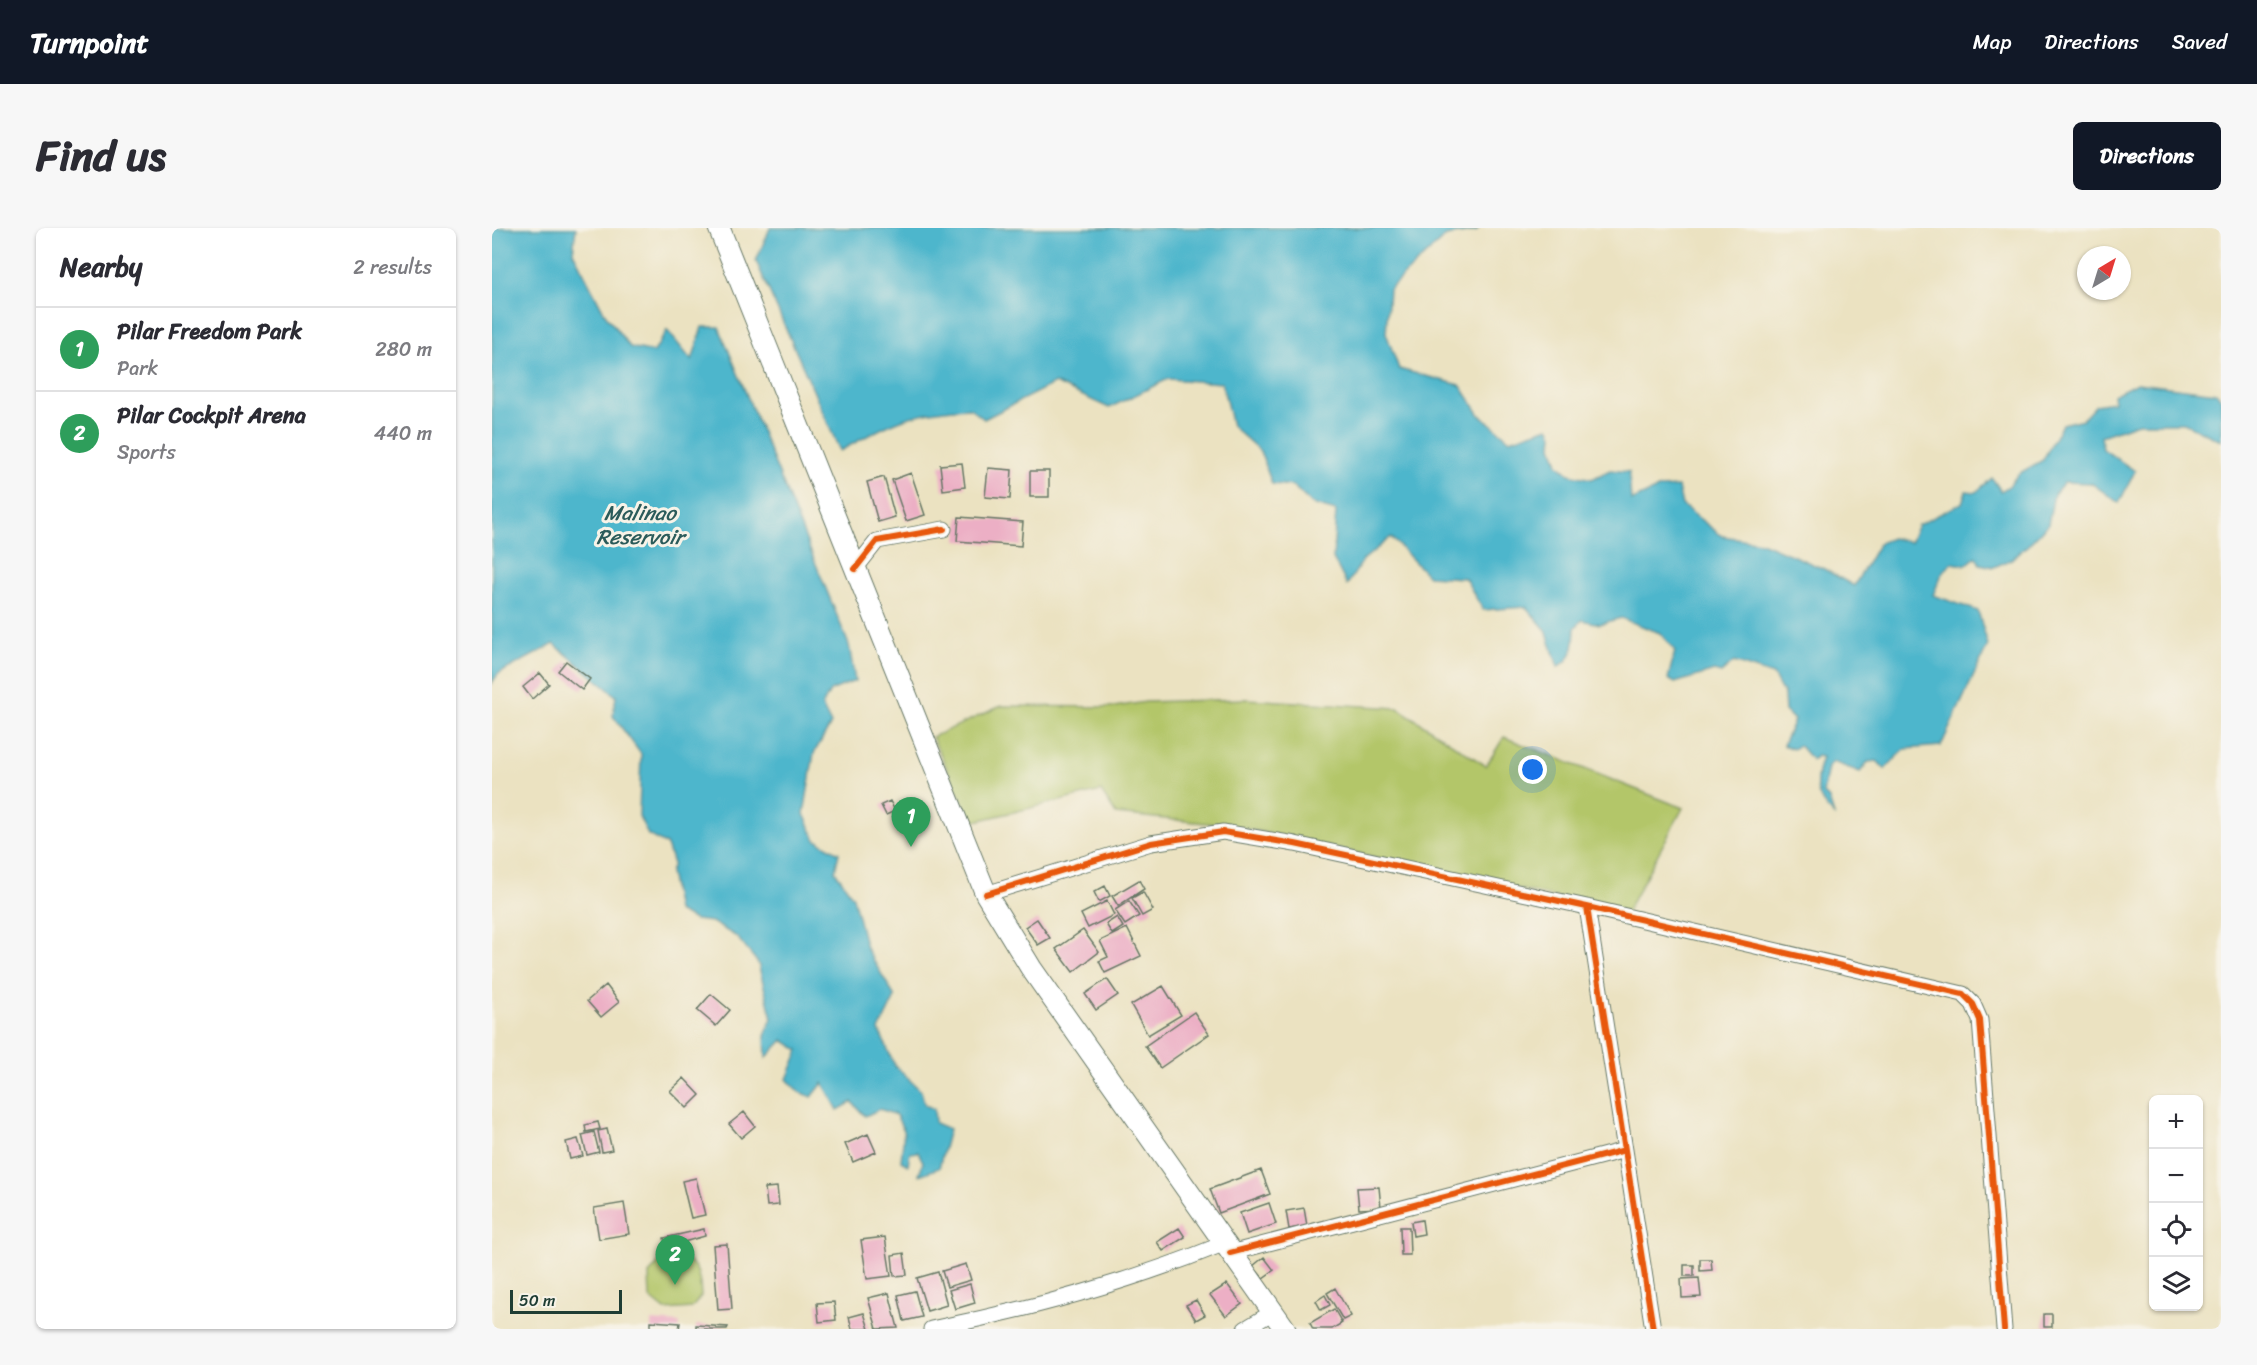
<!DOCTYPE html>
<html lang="en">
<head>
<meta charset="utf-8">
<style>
	:root { --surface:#fff; --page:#f7f7f7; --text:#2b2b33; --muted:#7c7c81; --line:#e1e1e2; --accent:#111827 }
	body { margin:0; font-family:Sriracha,sans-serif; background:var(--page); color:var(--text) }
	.controls { position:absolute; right:18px; bottom:18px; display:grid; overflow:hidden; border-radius:9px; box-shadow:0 2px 4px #0004 }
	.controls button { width:54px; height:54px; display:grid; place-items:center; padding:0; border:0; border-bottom:2px solid var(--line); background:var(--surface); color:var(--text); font:30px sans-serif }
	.compass { position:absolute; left:1585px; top:18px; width:54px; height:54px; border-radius:50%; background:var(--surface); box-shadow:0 2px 4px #0004; rotate:38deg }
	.scale { position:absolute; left:18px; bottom:15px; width:112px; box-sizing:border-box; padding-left:6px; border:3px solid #1f3d34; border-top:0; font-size:16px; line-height:21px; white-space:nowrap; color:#1f3d34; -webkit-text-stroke:4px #f7f3e8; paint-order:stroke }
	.you { position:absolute; left:1041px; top:542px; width:21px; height:21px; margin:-15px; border:4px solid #fff; border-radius:50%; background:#1a73e8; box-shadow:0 0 0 9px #1a73e833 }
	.badge { display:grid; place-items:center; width:39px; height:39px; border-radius:50%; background:var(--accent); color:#fff; font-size:20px; font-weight:700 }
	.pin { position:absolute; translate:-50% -50px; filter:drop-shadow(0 2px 3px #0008) }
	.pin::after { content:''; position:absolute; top:32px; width:21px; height:18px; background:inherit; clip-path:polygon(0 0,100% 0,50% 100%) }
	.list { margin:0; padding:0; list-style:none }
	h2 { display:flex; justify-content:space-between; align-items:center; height:78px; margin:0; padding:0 24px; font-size:26px }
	h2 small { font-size:20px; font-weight:400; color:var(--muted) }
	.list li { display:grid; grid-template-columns:39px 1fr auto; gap:18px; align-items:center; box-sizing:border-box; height:84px; padding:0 24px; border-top:2px solid var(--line) }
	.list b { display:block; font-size:22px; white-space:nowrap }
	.list p { margin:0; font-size:20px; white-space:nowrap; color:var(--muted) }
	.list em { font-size:20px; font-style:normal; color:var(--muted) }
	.icon { flex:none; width:33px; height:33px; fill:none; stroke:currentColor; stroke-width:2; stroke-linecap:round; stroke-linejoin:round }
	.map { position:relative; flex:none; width:1729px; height:1101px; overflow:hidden; border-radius:9px }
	header { display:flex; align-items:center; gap:36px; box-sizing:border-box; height:84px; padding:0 30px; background:var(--accent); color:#fff }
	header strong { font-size:28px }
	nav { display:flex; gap:33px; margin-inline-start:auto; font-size:21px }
	.intro { display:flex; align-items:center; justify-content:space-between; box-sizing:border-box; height:144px; padding:0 36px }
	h1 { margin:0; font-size:42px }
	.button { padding:15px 27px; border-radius:9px; background:var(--accent); color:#fff; font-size:21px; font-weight:700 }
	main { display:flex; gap:36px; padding:0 36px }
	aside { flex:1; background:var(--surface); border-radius:9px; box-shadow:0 2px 4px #0004 }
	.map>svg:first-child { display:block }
</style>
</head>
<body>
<header>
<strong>Turnpoint</strong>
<nav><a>Map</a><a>Directions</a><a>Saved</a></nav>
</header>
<div class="intro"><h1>Find us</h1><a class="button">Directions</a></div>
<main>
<aside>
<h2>Nearby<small>2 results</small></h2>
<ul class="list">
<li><span class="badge" style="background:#2e9e5b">1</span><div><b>Pilar Freedom Park</b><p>Park</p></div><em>280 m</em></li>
<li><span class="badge" style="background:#2e9e5b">2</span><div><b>Pilar Cockpit Arena</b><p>Sports</p></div><em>440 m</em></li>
</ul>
</aside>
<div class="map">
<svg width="1729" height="1101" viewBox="0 0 1729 1101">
	<rect width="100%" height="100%" fill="#f7f3e8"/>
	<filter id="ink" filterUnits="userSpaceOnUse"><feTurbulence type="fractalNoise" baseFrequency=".0167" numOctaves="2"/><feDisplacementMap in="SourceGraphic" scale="12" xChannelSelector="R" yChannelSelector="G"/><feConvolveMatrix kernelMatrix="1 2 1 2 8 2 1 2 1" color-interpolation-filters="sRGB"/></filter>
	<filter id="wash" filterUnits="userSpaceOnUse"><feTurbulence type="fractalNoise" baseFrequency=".008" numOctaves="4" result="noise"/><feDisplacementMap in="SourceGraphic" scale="24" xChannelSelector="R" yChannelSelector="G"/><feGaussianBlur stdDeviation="1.35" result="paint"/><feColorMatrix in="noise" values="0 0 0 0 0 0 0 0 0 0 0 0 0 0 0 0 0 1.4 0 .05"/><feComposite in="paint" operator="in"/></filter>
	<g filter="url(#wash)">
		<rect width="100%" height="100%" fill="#ebe2c1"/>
		<path fill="#b3c669" stroke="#69824e" stroke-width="1.5" d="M753,471L906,480L994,538L1012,509L1191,580L1134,685L743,598L624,586L609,563L480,594L440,509L509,478L622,479L654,474Z
			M180,1028C206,1031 208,1046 209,1068L200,1080L173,1082L158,1070L157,1046L172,1029Z"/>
		<path fill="#4eb6cc" stroke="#367a80" stroke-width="1.5" d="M0,0H84L81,24L113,86L138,119L162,124L175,102L200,133L210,99H227L357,417L363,453L338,463L330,478L339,496L322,525L312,586L324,612L347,625L343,643L361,669L374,720L403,769L387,802L403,838L429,863L433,877L442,881L443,895L457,901L447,940L427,947L431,934L426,924L418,925L416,937L409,933L412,903L404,887L388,881L373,888L360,874L346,882L331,855L320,869L307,864L295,851L307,822L291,812L274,830L273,808L280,790L266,735L245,709L220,694L203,692L185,683L178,644L181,636L175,617L156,607L147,588L149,526L121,488L124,468L62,416L6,446L0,455Z
			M278,0H986L985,3L954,8L897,61L894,105L907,141L968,157L988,187L1018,212L1057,199L1061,206L1060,218L1066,236L1077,246L1100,251L1118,242L1137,244L1139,273L1167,260L1186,259L1190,277L1230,308L1269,314L1332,341L1362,358L1387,315L1400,310L1418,314L1426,297L1470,275L1474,263L1484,264L1500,250L1509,263L1518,257L1526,246L1551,232L1570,196L1591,191L1604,177L1622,174L1621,167L1645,155L1724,165L1729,171V213L1692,195H1646L1609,208L1611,221L1643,243L1627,275L1599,255L1572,254L1562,266L1556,296L1535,318L1518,332L1502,339L1488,336L1484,329L1474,337L1459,335L1449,348L1441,367L1486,383L1496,417L1449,518L1413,521L1393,541L1385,533L1376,534L1368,544L1341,534L1336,539L1331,565L1337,571L1342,587C1321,568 1322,554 1330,529L1325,528L1320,532L1307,517L1301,521L1291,517L1302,492L1293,483L1292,467L1281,447L1242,434L1229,445L1222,443L1183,455L1176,451L1183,423L1168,405L1129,390L1108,396L1090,392L1083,400C1082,417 1083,429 1066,439L1054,402L1034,379L991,382L973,350L936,348L899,309L871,332L855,357L841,330L844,283L820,276L801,258L780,256L768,223L740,198L730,155L676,151L617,180L563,155L492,191L478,180C420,182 398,195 348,223L264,33Z"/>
		<g id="blocks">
			<path fill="#ecafc5" d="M470,235L473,259L451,262L448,237Z
				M496,240L520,242L518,271L493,269Z
				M538,243H557V269H538Z
				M419,245L433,287L414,293L400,252Z
				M392,249L403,289L386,294L375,254Z
				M467,289L531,294L529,318L465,313Z
				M74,433L98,451L90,462L66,443Z
				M48,445L57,456L40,471L31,459Z
				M398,573L403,583L394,587L389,577Z
				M647,652L652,661L626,678L620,668Z
				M613,658L618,668L607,674L602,664Z
				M651,664L661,682L650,688L640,670Z
				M615,673L622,687L596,700L589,686Z
				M637,673L647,688L633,697L623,682Z
				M625,689L631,699L620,706L614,696Z
				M545,691L558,710L546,717L533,699Z
				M635,700L649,728L613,745L607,733L616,729L608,713Z
				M591,702L607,724L581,744L564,721Z
				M615,751L626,767L604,782L593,766Z
				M114,757L127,774L109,789L95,773Z
				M671,758L689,787L656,807L639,777Z
				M219,766L238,782L224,798L205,782Z
				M702,784L717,806L668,840L653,818Z
				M192,850L208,867L195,880L178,863Z
				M252,884L263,898L249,910L237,896Z
				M106,894L108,901L94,904L93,897Z
				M115,901L120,922L110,924L106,903Z
				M102,904L107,924L95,927L90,907Z
				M376,906L384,924L361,934L353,916Z
				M86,911L91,928L78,931L74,914Z
				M769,942L778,966L727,985L718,961Z
				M204,950L213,987L199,990L190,953Z
				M285,959L287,977L275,978L273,960Z
				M887,959L889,980L867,981L865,960Z
				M132,975L137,1006L107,1011L102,980Z
				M777,975L784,996L755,1006L748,985Z
				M812,980L815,998L797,1001L794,983Z
				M930,992L932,1006L921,1008L919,994Z
				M908,999H917L918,1027H909Z
				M687,1000L693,1009L671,1023L665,1014Z
				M212,1001L213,1008L174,1019L172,1010Z
				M393,1009L399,1048L375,1051L369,1012Z
				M235,1016L240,1081L226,1082L221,1017Z
				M412,1025L415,1047L402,1048L400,1027Z
				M772,1029L782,1042L771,1050L761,1038Z
				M1208,1031H1219L1220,1042L1208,1043Z
				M474,1036L479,1052L455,1059L450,1043Z
				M1192,1037H1202V1048H1192Z
				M446,1044L455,1077L435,1083L425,1050Z
				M1207,1050L1209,1069L1190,1070L1189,1051Z
				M478,1056L483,1075L463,1081L457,1062Z
				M735,1056L750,1076L734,1088L718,1067Z
				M843,1060L859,1088L851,1092L835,1065Z
				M423,1063L430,1089L412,1093L406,1067Z
				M397,1065L406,1100L385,1101L376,1070Z
				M833,1067L838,1077L829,1082L824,1073Z
				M704,1072L713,1087L704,1092L694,1077Z
				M342,1074L344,1092L327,1094L325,1075Z
				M842,1081L850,1095L840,1101H821L818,1095Z
				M372,1085L377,1101H360L357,1089Z
				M1552,1086H1560V1099H1552Z
				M159,1093L188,1095L187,1101H159Z
				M204,1097L236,1099L235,1101H204Z"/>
		</g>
	</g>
	<g filter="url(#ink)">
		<use href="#blocks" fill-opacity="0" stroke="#667765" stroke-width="1.5"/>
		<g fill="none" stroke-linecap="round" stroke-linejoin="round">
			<g stroke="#667765" stroke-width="17">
				<path id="street" d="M363,341L385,313L452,301
					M494,666L659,615L731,604L803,616L1095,679L1471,766L1481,776L1488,792L1512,1101
					M1095,679L1161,1101
					M738,1025L1133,922
					M439,1101C536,1082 640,1053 731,1016
					M753,1101L781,1084"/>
			</g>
			<g stroke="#667765" stroke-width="23">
				<path id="secondary" d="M227,0L494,666L539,740L793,1101"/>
			</g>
			<use href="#street" stroke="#fff" stroke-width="15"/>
			<use href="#secondary" stroke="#fff" stroke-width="21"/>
			<g stroke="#f7f3e8" stroke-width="10">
				<path id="cycleway" d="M363,341L385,313L452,301
					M494,666L659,615L731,604L803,616L1095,679L1471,766L1481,776L1488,792L1512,1101
					M1095,679L1161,1101
					M738,1025L1133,922"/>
			</g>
			<use href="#cycleway" stroke="#e8590c" stroke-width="6"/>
		</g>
	</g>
	<g text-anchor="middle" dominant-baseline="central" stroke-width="6" stroke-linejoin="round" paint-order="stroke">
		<g font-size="21" font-style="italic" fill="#2b5b5a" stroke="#f7f3e8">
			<text x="148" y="285">Malinao<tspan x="148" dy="24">Reservoir</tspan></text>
		</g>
	</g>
</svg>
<div class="controls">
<button>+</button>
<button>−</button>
<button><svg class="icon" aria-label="locate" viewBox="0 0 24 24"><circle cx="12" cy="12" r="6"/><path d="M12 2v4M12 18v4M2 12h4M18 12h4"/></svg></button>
<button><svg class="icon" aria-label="layers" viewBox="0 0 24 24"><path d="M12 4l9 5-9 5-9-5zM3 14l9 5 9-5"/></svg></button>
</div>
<svg class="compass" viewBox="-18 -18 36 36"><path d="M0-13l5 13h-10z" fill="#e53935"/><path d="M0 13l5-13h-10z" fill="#7c7c81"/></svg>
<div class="scale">50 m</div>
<div class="you"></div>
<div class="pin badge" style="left:419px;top:619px;background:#2e9e5b">1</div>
<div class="pin badge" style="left:183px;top:1057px;background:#2e9e5b">2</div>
</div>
</main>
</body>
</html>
